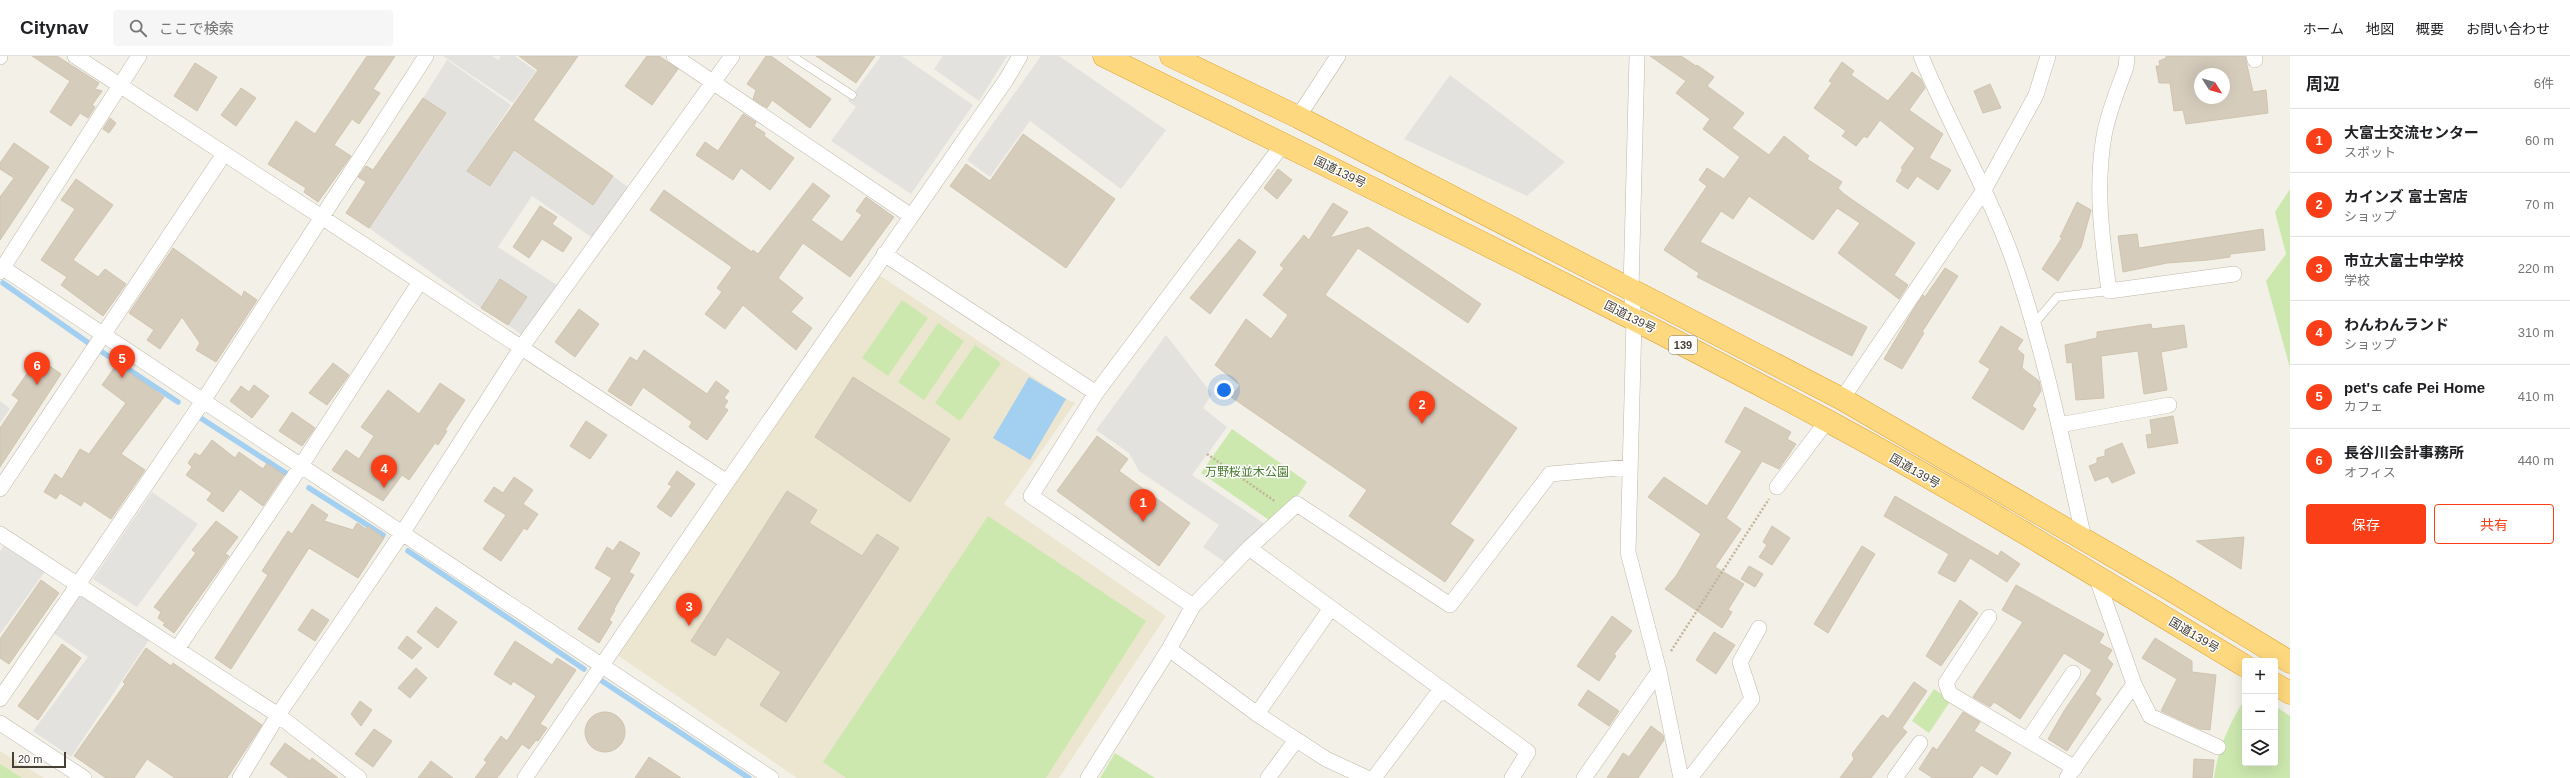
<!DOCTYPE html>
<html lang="ja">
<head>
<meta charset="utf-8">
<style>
	:root { --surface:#fff; --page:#f6f6f6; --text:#202124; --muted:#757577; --line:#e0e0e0; --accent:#fa3e17 }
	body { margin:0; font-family:Helvetica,"Noto Sans JP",sans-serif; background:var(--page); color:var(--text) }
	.controls { position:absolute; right:12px; bottom:12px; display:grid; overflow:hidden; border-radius:4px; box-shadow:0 4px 16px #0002 }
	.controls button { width:36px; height:36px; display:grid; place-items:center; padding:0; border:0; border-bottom:1px solid var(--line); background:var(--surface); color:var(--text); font:20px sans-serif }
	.compass { position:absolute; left:2194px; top:12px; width:36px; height:36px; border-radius:50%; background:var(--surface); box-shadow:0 4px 16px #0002; rotate:127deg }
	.scale { position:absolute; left:12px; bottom:10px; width:54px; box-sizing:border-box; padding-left:4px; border:2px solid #464036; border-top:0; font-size:11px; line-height:14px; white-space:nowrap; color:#464036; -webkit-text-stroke:3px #fff; paint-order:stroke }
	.you { position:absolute; left:1224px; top:334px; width:14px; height:14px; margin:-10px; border:3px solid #fff; border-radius:50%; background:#1a73e8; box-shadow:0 0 0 6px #1a73e833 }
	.badge { display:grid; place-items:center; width:26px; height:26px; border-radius:50%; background:var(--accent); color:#fff; font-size:13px; font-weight:700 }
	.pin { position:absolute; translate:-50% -33px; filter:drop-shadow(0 1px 2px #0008) }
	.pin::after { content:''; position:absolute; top:21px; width:14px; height:12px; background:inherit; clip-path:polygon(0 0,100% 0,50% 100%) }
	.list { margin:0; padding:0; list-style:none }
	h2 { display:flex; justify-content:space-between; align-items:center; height:52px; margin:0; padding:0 16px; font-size:17px }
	h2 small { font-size:13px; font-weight:400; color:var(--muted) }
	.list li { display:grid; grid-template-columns:26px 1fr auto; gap:12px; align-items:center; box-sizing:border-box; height:64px; padding:0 16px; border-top:1px solid var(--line) }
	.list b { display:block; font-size:15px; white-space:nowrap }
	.list p { margin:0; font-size:13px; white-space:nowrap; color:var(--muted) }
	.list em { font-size:13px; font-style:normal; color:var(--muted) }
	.actions { display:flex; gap:8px; padding:12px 16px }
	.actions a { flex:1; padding:9px 0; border:1px solid var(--accent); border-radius:4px; text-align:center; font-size:14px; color:var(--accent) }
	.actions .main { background:var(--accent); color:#fff }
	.icon { flex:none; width:22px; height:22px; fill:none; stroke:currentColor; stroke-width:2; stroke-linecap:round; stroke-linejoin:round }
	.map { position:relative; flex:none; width:2290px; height:722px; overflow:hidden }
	header { display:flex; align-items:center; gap:24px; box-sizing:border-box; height:56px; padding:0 20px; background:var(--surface); border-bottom:1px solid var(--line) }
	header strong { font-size:19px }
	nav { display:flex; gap:22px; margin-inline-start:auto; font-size:14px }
	.search { width:280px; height:36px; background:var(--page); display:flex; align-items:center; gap:10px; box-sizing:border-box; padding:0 14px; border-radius:4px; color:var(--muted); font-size:15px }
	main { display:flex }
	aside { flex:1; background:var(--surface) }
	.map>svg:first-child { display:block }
</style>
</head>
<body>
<header>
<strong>Citynav</strong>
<div class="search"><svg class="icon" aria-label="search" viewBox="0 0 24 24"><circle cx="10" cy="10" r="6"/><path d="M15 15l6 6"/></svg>ここで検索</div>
<nav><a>ホーム</a><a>地図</a><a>概要</a><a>お問い合わせ</a></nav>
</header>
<main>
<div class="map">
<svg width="2290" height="722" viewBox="0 0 2290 722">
	<rect width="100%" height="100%" fill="#f3f0e7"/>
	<path fill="#ece5d0" d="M876,217L1066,343L1075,347L1004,448L1166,560L1059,722H797L616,598Z
		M0,695L44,722H0Z"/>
	<path fill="#cde8af" d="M2290,133V312L2266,225L2286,198L2275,156Z
		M902,244L928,262L888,320L862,302Z
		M938,267L964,285L924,344L898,326Z
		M975,289L1001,307L960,365L935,347Z
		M1232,373L1307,426L1295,444L1269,464L1201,417Z
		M988,460L1146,565L1046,722H846L823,706Z
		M1934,633L1951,644L1929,677L1912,665Z
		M2245,643V707H2275V650L2290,660V722H2214C2218,692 2229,668 2245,643Z
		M1115,697L1155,722H1100Z
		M0,708L22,722H0Z"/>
	<path fill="#e4e2df" d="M443,0H492L498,4L501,0H515L536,15L513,47Z
		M881,0H902L973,49L911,138L831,85L856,51L848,45Z
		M943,0H1007L979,45L934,13Z
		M1041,0H1059L1166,74L1121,133L1030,65L990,121L967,104Z
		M447,4L511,49L467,115L490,130L514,95L593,149L613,120L633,135L597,185L532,140L498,191L563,233L527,283L508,269L527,241L481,252L369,172L446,58L423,42Z
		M1450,19L1565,106L1527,140L1404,83Z
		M1166,279L1212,338L1203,352L1227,371L1192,419L1265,468L1226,507L1203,491L1219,469L1139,415L1129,397L1096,374Z
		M0,345L10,353L0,367Z
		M152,436L198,468L137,551L93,523Z
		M5,488L46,514L0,578V495Z
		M79,537L151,581L71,701L33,675L88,601L52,576Z"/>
	<path fill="#a3cff0" d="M1029,321L1066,343L1030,404L993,382Z"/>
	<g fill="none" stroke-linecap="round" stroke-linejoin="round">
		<path stroke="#a3cff0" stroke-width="5.5" d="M3,227L90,288
			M96,292L178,346
			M199,361L292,421
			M309,432L383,479
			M408,495L584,613
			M602,625L749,722"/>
	</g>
	<path fill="#d5ccbc" stroke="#d0c4af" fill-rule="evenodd" d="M32,0H57L99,27L95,33L102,35L92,49L95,51L88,62L80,57L71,70L50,56L70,25Z
		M367,0H395L373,33L380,37L359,68L352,63L334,89L351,100L318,146L304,136L306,132L268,108L296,65L315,78Z
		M519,0H578L533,64L613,120L593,149L514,94L490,130L467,115L538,14Z
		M647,0H659L678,13L652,49L625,30Z
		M766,0H771L831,43L810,72L772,44L767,52L753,43L756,34L747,28Z
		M816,0H875L856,27Z
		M1650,0H1681L1696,10L1697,9L1714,21L1707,30L1744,57L1732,72L1769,99L1784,80L1809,100L1807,103L1842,126L1838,132L1844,138L1915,187L1894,219L1908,229L1899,243L1838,197L1860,167L1837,152L1813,184L1749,140L1733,163L1721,155L1700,186L1867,271L1852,300L1697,221L1699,217L1664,194L1707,130L1699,124L1707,112L1724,123L1740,101L1703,73L1710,63L1676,37L1686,25Z
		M2166,0H2245L2253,36L2266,34L2268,57L2186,68L2183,54L2174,55L2170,27H2159L2156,10H2160L2159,5L2166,2ZM2200,18H2224V42H2200Z
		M1842,6L1854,15L1851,19L1888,45L1912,16L1921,23L1925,32L1909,54L1943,78L1929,102L1951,114L1938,134L1917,120L1908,133L1896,125L1903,113L1901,112L1915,92L1880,64L1867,82L1864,80L1856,90L1842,80L1846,75L1814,52L1832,27L1829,25Z
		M195,7L217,21L197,55L174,40Z
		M1990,28L2001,52L1983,57L1974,35Z
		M241,32L256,42L236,70L221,59Z
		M423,42L446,57L369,172L346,157L366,126L358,121L366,110L373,114Z
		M743,58L756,66L754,70L765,77L764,80L794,102L770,134L741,112L733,124L696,99L705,86L718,95Z
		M110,62L116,67L109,77L103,73Z
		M1023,78L1115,143L1066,212L950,130L966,108L990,125Z
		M14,87L49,111L0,184V141L14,122L0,113V107Z
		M1278,113L1292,124L1277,143L1264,132Z
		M76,123L113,149L73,204L98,221L105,213L126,228L103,260L61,229L67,221L41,204L75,153L61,144Z
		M813,127L830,140L811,164L842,186L862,159L856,155L866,141L894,161L850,221L803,187L778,222L803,242L791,256L812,272L796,294L743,249L725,273L705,258L722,236L717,232L732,211L650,154L664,134L752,196L753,194L758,198Z
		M2077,146L2091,154L2081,191L2058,225L2042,213L2062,182L2060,181Z
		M1333,147L1348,156L1330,182L1368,171L1481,248L1468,267L1358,192L1325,239L1517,372L1450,468L1474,484L1445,526L1349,460L1367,434L1231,341L1240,329L1215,309L1246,263L1271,283L1288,259L1263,239L1284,212L1280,209L1304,179L1309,184Z
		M540,150L557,161L552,168L572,182L563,196L542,183L529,202L513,191Z
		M2263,173L2265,194L2230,198V201L2208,204L2167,207L2123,216L2118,180L2137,178L2139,192Z
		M1239,183L1256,196L1210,258L1190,242Z
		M173,192L242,241L244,235L257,244L216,306L196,294L200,287L182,261L160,293L147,284L154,274L129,257Z
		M1945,212L1958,220L1922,276L1924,277L1902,313L1884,303L1913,254L1923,239L1925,241Z
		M500,223L527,241L508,269L481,252Z
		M579,253L599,268L575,301L555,286Z
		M2151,268L2152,273L2184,269L2187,291L2161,296L2167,334L2144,338L2138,295L2101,300L2104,342L2076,344L2072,306L2067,307L2065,289L2097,282V276Z
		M2001,270L2023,284L2017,293L2024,299L2022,312L2039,325L2041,335L2032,350L2036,353L2023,374L1972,342L1990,313L1979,306Z
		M644,294L707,338L716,325L729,335L724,342L728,345L724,351L728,354L707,384L689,371L692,366L643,331L631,350L608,335L630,301L637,305Z
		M38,302L61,318L0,411V372L19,344L12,339Z
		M333,307L349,319L327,349L309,337Z
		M117,308L164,341L121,398L145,414L111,463L84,445L81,450L60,437L56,443L44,436L55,418L62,423L80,393L89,398L126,347L102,329Z
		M853,321L950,383L910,446L815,381Z
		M440,327L465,344L445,374L447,375L438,389L435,387L409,424L402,419L383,445L332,414L346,394L359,403L374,380L361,371L388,334L419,358Z
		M254,329L269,340L252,362L230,345L241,330L249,336Z
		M1745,351L1791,376L1787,383L1796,388L1779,413L1762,405L1726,462L1741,473L1715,511L1744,528L1728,554L1732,556L1722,572L1665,533L1676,520L1701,478L1648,441L1664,421L1707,450L1742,395L1725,386Z
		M292,356L315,372L302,390L279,375Z
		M2173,360L2178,387L2148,392L2146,379L2152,378L2150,364Z
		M586,365L607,379L590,403L570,390Z
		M1097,380L1128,403L1119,415L1190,467L1159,510L1057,435Z
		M212,384L235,402L239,396L263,413L267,407L284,419L263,450L240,433L223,456L207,444L212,437L186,419L192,411L188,407L195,397L200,400Z
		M2122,387L2135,417L2112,427L2108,420L2095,425L2089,410L2097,407V402L2105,400V394Z
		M677,415L695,428L671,461L657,451L672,430L668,428Z
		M514,421L533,434L523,448L538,458L527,474L524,472L501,505L483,493L506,459L484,445L494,431L503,437Z
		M787,435L817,454L809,467L862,500L877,478L899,492L786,666L760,649L781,616L727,581L715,600L691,585Z
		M1895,440L1998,500L2001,495L2020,508L2007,526L1970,502L1955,526L1938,517L1949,498L1884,460Z
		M312,448L328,459L324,465L353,474L357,467L366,473L368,470L384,482L358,522L309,492L231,613L215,602L268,519L262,515L288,475L292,478Z
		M216,465L238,481L225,498L229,500L174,577L163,569L165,567L158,562L161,556L154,551L196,497L192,494Z
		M1772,470L1790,482L1772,509L1759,501L1767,489L1763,486Z
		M2244,481L2241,513L2196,485Z
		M620,485L640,497L629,516L634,519L614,553L615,554L609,564L612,566L599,587L578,573L612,522L595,512L607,491L613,495Z
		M1862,490L1875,498L1828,577L1814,568Z
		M1749,510L1763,518L1755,531L1741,523Z
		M41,524L59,537L9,608L0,602V583Z
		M2016,529L2104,578L2099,587L2112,594L2107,602L2113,608L2095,638L2101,643L2067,695L2048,683L2064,655L2092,614L2064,597L2020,663L1994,646L1990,651L1973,641L2023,566L2002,554Z
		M1960,544L1978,557L1941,610L1926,600Z
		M436,551L457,566L438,592L417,576Z
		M312,553L329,564L315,585L298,574Z
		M1612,560L1632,575L1614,598L1616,600L1599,625L1577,610Z
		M1714,576L1735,589L1716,618L1696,604Z
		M407,580L422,592L412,603L398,592Z
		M2155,582L2192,605V616L2216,619L2210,674L2200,673L2161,655L2177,623L2142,602Z
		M515,585L552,609L557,602L576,614L540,668L547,672L538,685L536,684L529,693L522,688L497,722H475L487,706L484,704L501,680L507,685L536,640L513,625L511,629L494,618Z
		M62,588L81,602L38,664L18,650Z
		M146,592L171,610L173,607L262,669L227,722H175L147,703L134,722H106L74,700L125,628L123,626Z
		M416,612L427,622L410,642L398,632Z
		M1914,626L1927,635L1902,672L1907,676L1897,688L1871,722H1840L1854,703L1852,698L1881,660L1883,659L1888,663Z
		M1588,634L1619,655L1609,670L1578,649Z
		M360,645L372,654L361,670L351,658Z
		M1963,656L1980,666L1974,675L2011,697L1997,719L1981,709L1972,722H1933L1919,713L1933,691L1937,694Z
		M585 676a20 20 0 1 1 40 0a20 20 0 1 1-40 0Z
		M1651,670L1663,679L1664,684L1638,722H1607L1623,697L1629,701Z
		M374,673L392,685L373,711L355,698Z
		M285,687L310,705L312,702L338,722H289L270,708Z
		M649,701L681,722H635Z
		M2194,703L2214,704L2212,722H2193Z
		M431,705L453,722H418Z"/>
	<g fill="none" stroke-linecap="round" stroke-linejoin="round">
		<g stroke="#bfb8a9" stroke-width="9">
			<path id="service" d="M792,0L852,39
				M2033,269L2057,241L2109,235"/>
		</g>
		<g stroke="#bfb8a9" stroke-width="16">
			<path id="minor" d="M75,0L727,426
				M674,0L911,160
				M1637,0L1631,233L1634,264L1628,496L1659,615L1681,722
				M1921,0C1949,68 1987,132 2012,201C2044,292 2063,388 2084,483
				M2127,0L2126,11C2118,33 2108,57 2104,80C2095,132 2102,183 2109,235L2234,218
				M2254,0L2255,4
				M0,1V0
				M1298,61L1338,0
				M884,198L1096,337
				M0,210L771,722
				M0,216L139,0
				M1842,343L1984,134L2036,39L2048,0
				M2059,369L2169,349
				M1777,431L1827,365
				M0,433L224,98
				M0,478L278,659L359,722
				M1249,492L1528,696L1512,722
				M1193,550L1031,440L1096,337L1283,88
				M1989,561L1946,627L1950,638L2075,712
				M177,593L293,422L419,227
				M1169,593L1257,658L1326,703L1367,722
				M2134,628L2150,660L2218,691
				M0,643L203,345L426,0
				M1257,658L1331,552
				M0,667L84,722
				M2028,684L2073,617
				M240,722L278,659L403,476L521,292L732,0
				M525,722L727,426L1006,24L1020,0
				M1088,722L1169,593L1193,550L1249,492L1297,448L1450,549L1550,418L1630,411
				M1268,722L1296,684
				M1374,722L1441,633
				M1584,722L1659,615
				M1690,722L1752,643L1740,606L1759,572
				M1895,722L1920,687
				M2067,722L2134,628L2096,520"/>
		</g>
		<g stroke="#dda337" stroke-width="23">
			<path id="trunk" d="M1104,0C1345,119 1587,236 1824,363C1967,440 2106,526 2245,610
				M1171,0L1298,61L1842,343L2166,531L2290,606
				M2275,628L2290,637"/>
		</g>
		<path stroke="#c1b49a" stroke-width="2.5" stroke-dasharray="2 2" stroke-linecap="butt" d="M1207,398L1276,446
			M1671,595L1769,443"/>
		<use href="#service" stroke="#fff" stroke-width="8"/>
		<use href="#minor" stroke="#fff" stroke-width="15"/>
		<use href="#trunk" stroke="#fed87e" stroke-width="22"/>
	</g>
	<g text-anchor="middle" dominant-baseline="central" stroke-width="3" stroke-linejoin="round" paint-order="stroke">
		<rect fill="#fff" stroke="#7e7972" stroke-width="1" x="1669" y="280" width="28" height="18" rx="3"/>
		<g font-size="11" font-weight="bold" fill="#464036">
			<text x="1683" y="289">139</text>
		</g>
		<g font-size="12" fill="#464036" stroke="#fff">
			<text transform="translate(1340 116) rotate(26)">国道139号</text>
			<text transform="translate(1630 261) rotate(27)">国道139号</text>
			<text transform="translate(1915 415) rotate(30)">国道139号</text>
			<text transform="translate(2194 579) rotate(31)">国道139号</text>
		</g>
		<g font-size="12" fill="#457829" stroke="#fff">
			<text x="1247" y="416">万野桜並木公園</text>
		</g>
	</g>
</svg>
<div class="controls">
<button>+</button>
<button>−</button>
<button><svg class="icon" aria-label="layers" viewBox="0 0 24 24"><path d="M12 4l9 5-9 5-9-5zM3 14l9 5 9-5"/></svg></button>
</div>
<svg class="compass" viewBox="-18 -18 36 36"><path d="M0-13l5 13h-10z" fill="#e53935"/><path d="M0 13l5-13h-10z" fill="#757577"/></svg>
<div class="scale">20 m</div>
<div class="you"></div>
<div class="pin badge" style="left:1143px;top:466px">1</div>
<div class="pin badge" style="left:1422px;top:368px">2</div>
<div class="pin badge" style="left:689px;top:570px">3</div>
<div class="pin badge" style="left:384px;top:432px">4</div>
<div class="pin badge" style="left:122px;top:322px">5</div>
<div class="pin badge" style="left:37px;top:329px">6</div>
</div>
<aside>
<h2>周辺<small>6件</small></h2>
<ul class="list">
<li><span class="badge">1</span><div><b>大富士交流センター</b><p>スポット</p></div><em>60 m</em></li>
<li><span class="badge">2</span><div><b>カインズ 富士宮店</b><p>ショップ</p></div><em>70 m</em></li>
<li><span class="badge">3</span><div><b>市立大富士中学校</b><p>学校</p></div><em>220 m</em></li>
<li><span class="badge">4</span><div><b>わんわんランド</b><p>ショップ</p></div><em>310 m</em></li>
<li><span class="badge">5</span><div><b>pet's cafe Pei Home</b><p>カフェ</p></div><em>410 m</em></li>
<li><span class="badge">6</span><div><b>長谷川会計事務所</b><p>オフィス</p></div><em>440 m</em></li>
</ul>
<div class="actions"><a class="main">保存</a><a>共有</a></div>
</aside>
</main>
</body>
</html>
